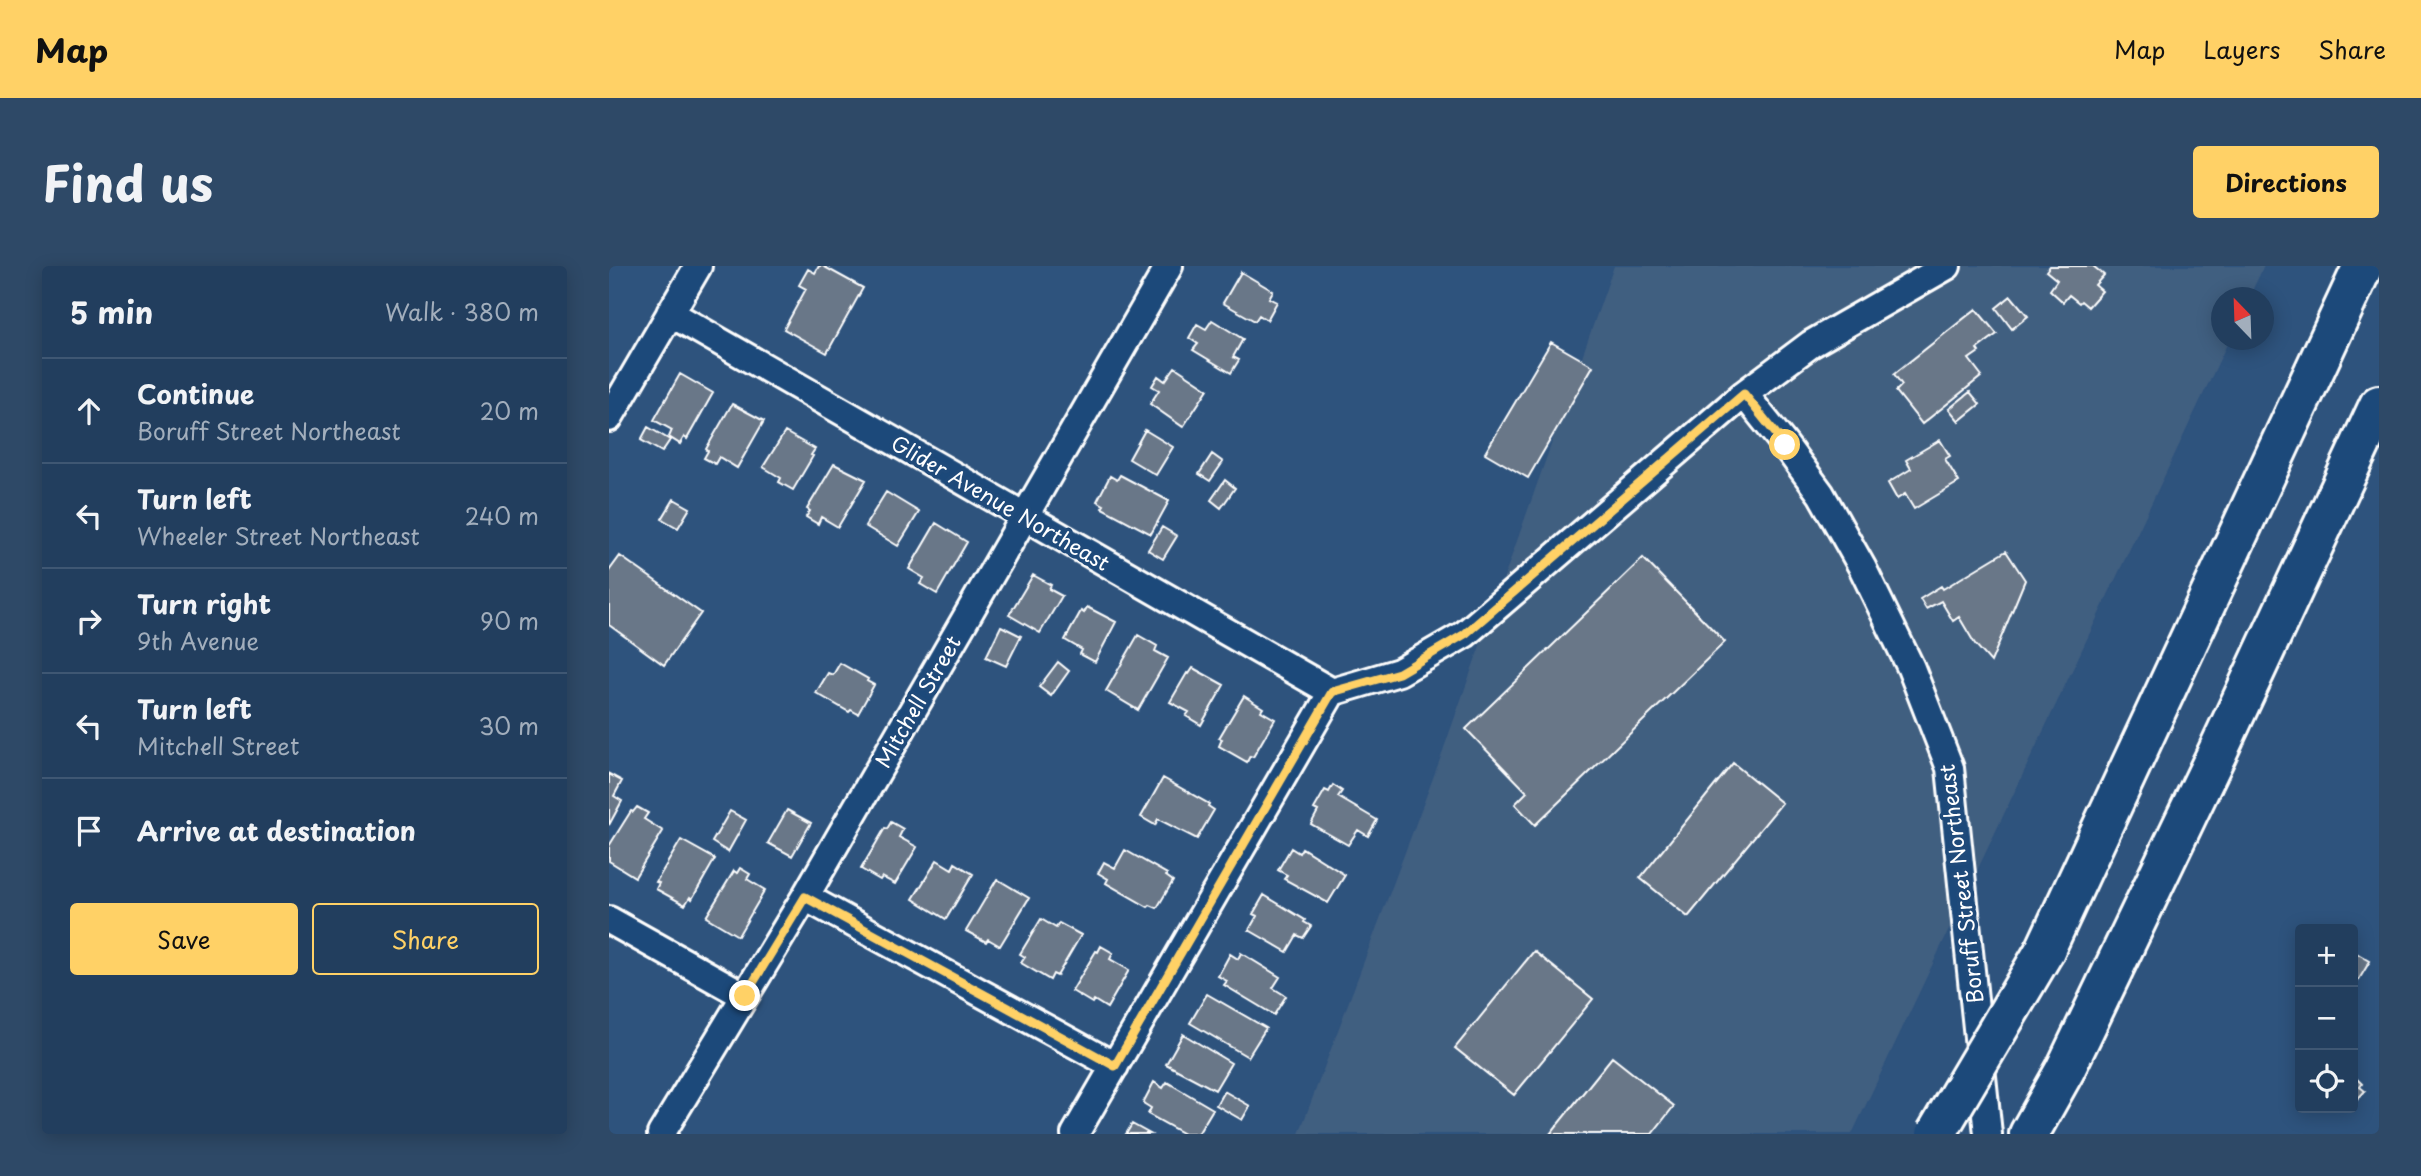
<!DOCTYPE html>
<html lang="en">
<head>
<meta charset="utf-8">
<style>
	:root { --surface:#223e5e; --page:#2e4967; --text:#f1f3f6; --muted:#a2aebc; --line:#3f5773; --accent:#ffd166 }
	body { margin:0; font-family:"Playpen Sans",sans-serif; background:var(--page); color:var(--text) }
	.controls { position:absolute; right:21px; bottom:21px; display:grid; overflow:hidden; border-radius:7px; box-shadow:0 4px 18px #0003 }
	.controls button { width:63px; height:63px; display:grid; place-items:center; padding:0; border:0; border-bottom:2px solid var(--line); background:var(--surface); color:var(--text); font:35px sans-serif }
	.compass { position:absolute; left:1602px; top:21px; width:63px; height:63px; border-radius:50%; background:var(--surface); box-shadow:0 4px 18px #0003; rotate:337deg }
	.stop { position:absolute; width:21px; height:21px; margin:-16px; border:5px solid #ffd166; border-radius:50%; background:#fff }
	.stop.end { background:#ffd166; border-color:#fff; box-shadow:0 2px 7px #0008 }
	.list { margin:0; padding:0; list-style:none }
	h2 { display:flex; justify-content:space-between; align-items:center; height:91px; margin:0; padding:0 28px; font-size:30px }
	h2 small { font-size:23px; font-weight:400; color:var(--muted) }
	.list li { display:grid; grid-template-columns:46px 1fr auto; gap:21px; align-items:center; box-sizing:border-box; height:105px; padding:0 28px; border-top:2px solid var(--line) }
	.list b { display:block; font-size:26px; white-space:nowrap }
	.list p { margin:0; font-size:23px; white-space:nowrap; color:var(--muted) }
	.list em { font-size:23px; font-style:normal; color:var(--muted) }
	.actions { display:flex; gap:14px; padding:21px 28px }
	.actions a { flex:1; padding:16px 0; border:2px solid var(--accent); border-radius:7px; text-align:center; font-size:24px; color:var(--accent) }
	.actions .main { background:var(--accent); color:#111 }
	.icon { flex:none; width:38px; height:38px; fill:none; stroke:currentColor; stroke-width:2; stroke-linecap:round; stroke-linejoin:round }
	.map { position:relative; flex:none; width:1770px; height:868px; overflow:hidden; border-radius:7px }
	header { display:flex; align-items:center; gap:42px; box-sizing:border-box; height:98px; padding:0 35px; background:var(--accent); color:#111 }
	header strong { font-size:33px }
	nav { display:flex; gap:38px; margin-inline-start:auto; font-size:24px }
	.intro { display:flex; align-items:center; justify-content:space-between; box-sizing:border-box; height:168px; padding:0 42px }
	h1 { margin:0; font-size:49px }
	.button { padding:18px 32px; border-radius:7px; background:var(--accent); color:#111; font-size:24px; font-weight:700 }
	main { display:flex; gap:42px; padding:0 42px }
	aside { flex:1; background:var(--surface); border-radius:7px; box-shadow:0 4px 18px #0003 }
	.map>svg:first-child { display:block }
</style>
</head>
<body>
<header>
<strong>Map</strong>
<nav><a>Map</a><a>Layers</a><a>Share</a></nav>
</header>
<div class="intro"><h1>Find us</h1><a class="button">Directions</a></div>
<main>
<aside>
<h2>5 min<small>Walk · 380 m</small></h2>
<ul class="list">
<li><svg class="icon" aria-label="ahead" viewBox="0 0 24 24"><path d="M12 20V5M6 11l6-6 6 6"/></svg><div><b>Continue</b><p>Boruff Street Northeast</p></div><em>20 m</em></li>
<li><svg class="icon" aria-label="left" viewBox="0 0 24 24"><path d="M17 20v-9H6M10 6l-5 5 5 5"/></svg><div><b>Turn left</b><p>Wheeler Street Northeast</p></div><em>240 m</em></li>
<li><svg class="icon" aria-label="right" viewBox="0 0 24 24"><path d="M7 20v-9h11M14 6l5 5-5 5"/></svg><div><b>Turn right</b><p>9th Avenue</p></div><em>90 m</em></li>
<li><svg class="icon" aria-label="left" viewBox="0 0 24 24"><path d="M17 20v-9H6M10 6l-5 5 5 5"/></svg><div><b>Turn left</b><p>Mitchell Street</p></div><em>30 m</em></li>
<li><svg class="icon" aria-label="arrive" viewBox="0 0 24 24"><path d="M6 21V4h12l-3 4 3 4H6"/></svg><div><b>Arrive at destination</b></div></li>
</ul>
<div class="actions"><a class="main">Save</a><a>Share</a></div>
</aside>
<div class="map">
<svg width="1770" height="868" viewBox="0 0 1770 868">
	<rect width="100%" height="100%" fill="#2e537d"/>
	<filter id="ink" filterUnits="userSpaceOnUse"><feTurbulence type="fractalNoise" baseFrequency=".0143" numOctaves="2"/><feDisplacementMap in="SourceGraphic" scale="14" xChannelSelector="R" yChannelSelector="G"/><feConvolveMatrix kernelMatrix="1 2 1 2 8 2 1 2 1" color-interpolation-filters="sRGB"/></filter>
	<g filter="url(#ink)">
		<path fill="#405e80" d="M1005,0H1655L1640,31L1612,32V74H1620L1243,868H690L830,496Z"/>
		<path fill="#697788" stroke="#fff" stroke-width="2" d="M210,0H214L254,22L218,87L175,63L197,23L190,19L199,3L206,7Z
			M1441,0H1484L1495,9L1486,19L1493,25L1479,41L1472,35L1470,37L1460,29L1454,36L1441,24L1448,14L1437,5Z
			M632,6L664,25L660,32L668,36L658,54L650,49L646,55L614,37Z
			M1402,30L1419,50L1403,63L1387,42Z
			M1367,43L1388,68L1368,83L1370,86L1360,93L1373,110L1313,158L1287,125L1293,119L1285,108Z
			M603,54L634,73L624,91L630,94L622,107L584,84L589,78L580,72L588,58L597,63Z
			M942,76L984,100L919,212L876,187Z
			M566,101L599,123L574,161L541,138L550,124L543,120L549,110L556,115Z
			M71,108L104,127L78,173L75,171L71,178L60,171L63,164L45,154Z
			M1361,126L1371,138L1350,155L1340,143Z
			M123,138L155,155L128,202L110,191L106,198L95,192L99,185L97,183Z
			M39,161L61,174L53,186L32,174Z
			M536,164L564,181L547,209L520,193Z
			M176,166L206,183L202,189L204,190L184,224L170,216L172,212L154,201Z
			M1331,174L1341,190L1336,193L1350,216L1305,243L1296,228L1288,233L1279,217L1302,203L1297,194Z
			M603,188L614,196L601,215L590,208Z
			M225,198L257,214L229,261L212,251L209,258L197,251L201,245L198,243Z
			M511,209L560,235L542,268L493,242L495,239L488,235L501,210L508,214Z
			M616,214L626,222L612,242L602,234Z
			M277,226L310,246L289,280L256,260Z
			M65,233L81,242L69,262L53,253Z
			M327,257L358,276L328,328L311,318L315,312L300,303Z
			M553,261L568,270L554,293L539,284Z
			M1397,285L1416,314L1382,396L1366,378L1350,351L1344,355L1332,335L1317,343L1311,333L1332,320L1334,323Z
			M11,290L92,347L55,399L0,359V305Z
			M1034,292L1116,376L926,559L906,538L918,526L857,463Z
			M424,309L442,319L440,323L453,330L431,367L400,349Z
			M478,341L507,356L486,396L471,388L473,384L456,374L472,345L475,347Z
			M392,360L412,370L397,400L377,391Z
			M529,369L548,380L546,385L559,392L529,444L497,425Z
			M449,396L460,405L442,430L430,421Z
			M231,397L259,413L258,415L265,419L249,448L242,444L240,446L207,427L219,407L224,409Z
			M584,402L615,419L592,459L577,450L580,446L561,436L578,407L580,408Z
			M635,430L654,442L652,445L666,453L644,491L641,490L638,496L610,480L613,473L610,472Z
			M1124,497L1173,537L1079,651L1031,612Z
			M0,508L13,515L5,530L13,535L0,559Z
			M554,512L600,538L599,540L605,544L588,573L549,553L546,559L532,551Z
			M724,519L733,525L729,531L768,554L759,570L749,564L739,579L702,558L709,545L705,543L716,524L720,526Z
			M28,541L39,547L35,553L54,565L26,611L0,595V580L22,545L24,546Z
			M178,544L202,557L183,590L159,577Z
			M121,545L137,554L119,586L103,576Z
			M282,556L294,563L290,571L308,581L286,618L273,611L271,614L252,603L276,562L278,563Z
			M72,574L106,593L83,633L81,631L76,639L47,623L50,617L47,616Z
			M682,582L690,587L693,582L736,609L719,637L675,613L678,609L669,604Z
			M516,584L558,608L557,610L564,615L548,642L541,639L539,641L497,617L499,613L489,607L495,596L506,602Z
			M328,594L343,603L346,597L364,608L337,653L304,633Z
			M131,602L141,608L138,613L156,624L129,670L97,651L125,605L128,607Z
			M388,613L420,632L391,680L379,673L377,676L357,665Z
			M655,629L696,654L695,656L702,660L694,672L688,669L678,686L640,664L648,650L644,648Z
			M432,653L447,662L450,657L472,669L448,710L444,708L441,714L412,697L416,691L411,688Z
			M492,680L504,687L501,693L520,704L498,742L485,734L483,737L463,725L487,685L489,686Z
			M925,685L984,733L905,829L846,782Z
			M1744,685L1761,695L1749,715L1744,713Z
			M632,687L671,711L664,722L677,730L665,749L615,719L618,715L609,710L621,688L629,693Z
			M598,728L657,762L639,791L581,757Z
			M574,768L622,797L606,824L557,798Z
			M1003,791L1065,840L1043,868H941Z
			M1744,809L1753,818L1751,821L1756,825L1744,838Z
			M545,816L554,822L558,816L604,843L589,868H575L539,848L542,842L534,837Z
			M615,825L641,840L633,854L607,839Z
			M523,858L541,868H517Z"/>
		<g fill="none" stroke-linecap="round" stroke-linejoin="round">
			<g stroke="#fff" stroke-width="32">
				<path id="minor" d="M61,47L723,426
					M1135,128L1176,179L1212,228L1253,301L1302,402L1341,502L1379,868
					M0,152L89,0
					M196,631L506,800
					M0,654L136,730
					M52,868L196,631L560,0
					M466,868L723,426L790,406L856,368L1135,128L1202,78L1338,0"/>
			</g>
			<g stroke="#fff" stroke-width="44">
				<path id="motorway" d="M1436,684L1754,0
					M1420,868L1456,804L1608,487L1770,139"/>
			</g>
			<use href="#minor" stroke="#1f4a7a" stroke-width="26"/>
			<use href="#motorway" stroke="#1f4a7a" stroke-width="38"/>
			<g stroke="#fff" stroke-width="44" stroke-linecap="butt">
				<path id="motorway-bridge" d="M1327,868L1436,684"/>
			</g>
			<use href="#motorway-bridge" stroke="#1f4a7a" stroke-width="38"/>
		</g>
	</g>
	<g fill="none" stroke-linecap="round" stroke-linejoin="round" filter="url(#ink)">
		<path stroke="#ffd166" stroke-width="9" d="M136,730L196,631L506,800L723,426L790,407L856,368L1135,128L1176,179"/>
	</g>
	<g text-anchor="middle" dominant-baseline="central" stroke-width="7" stroke-linejoin="round" paint-order="stroke">
		<g font-size="21" fill="#fff" stroke="#1f4a7a">
			<text transform="translate(392 236) rotate(30)">Glider Avenue Northeast</text>
			<text transform="translate(308 435) rotate(-60)">Mitchell Street</text>
			<text transform="translate(1351 618) rotate(-97)">Boruff Street Northeast</text>
		</g>
	</g>
</svg>
<div class="controls">
<button>+</button>
<button>−</button>
<button><svg class="icon" aria-label="locate" viewBox="0 0 24 24"><circle cx="12" cy="12" r="6"/><path d="M12 2v4M12 18v4M2 12h4M18 12h4"/></svg></button>
</div>
<svg class="compass" viewBox="-18 -18 36 36"><path d="M0-13l5 13h-10z" fill="#e53935"/><path d="M0 13l5-13h-10z" fill="#a2aebc"/></svg>
<div class="stop" style="left:1176px;top:179px"></div>
<div class="stop end" style="left:136px;top:730px"></div>
</div>
</main>
</body>
</html>
